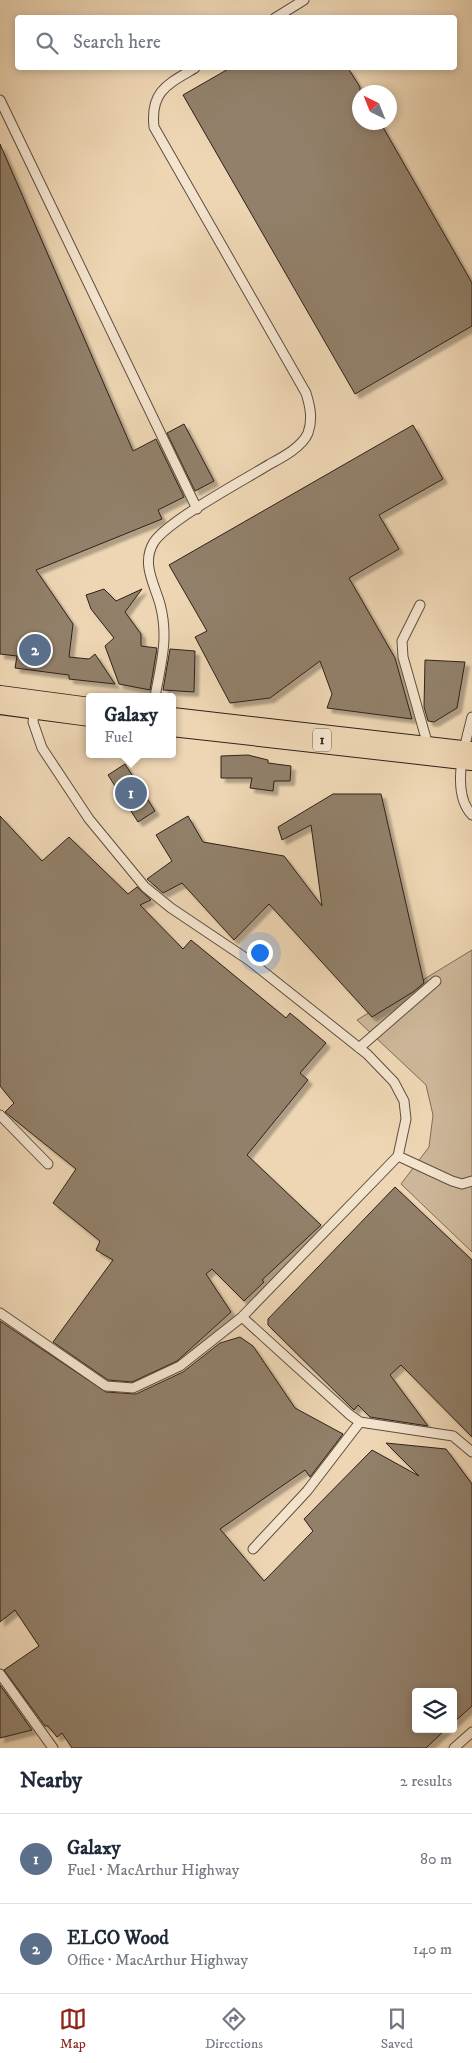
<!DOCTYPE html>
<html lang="en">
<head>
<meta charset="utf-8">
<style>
	:root { --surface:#fff; --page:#f2f2f3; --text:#1f2937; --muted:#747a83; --line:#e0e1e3; --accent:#8f2418 }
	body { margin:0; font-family:"IM FELL DW Pica",serif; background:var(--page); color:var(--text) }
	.controls { position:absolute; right:15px; bottom:15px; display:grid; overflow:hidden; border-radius:5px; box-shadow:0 2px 8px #0003 }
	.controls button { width:45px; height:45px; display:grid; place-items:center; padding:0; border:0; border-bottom:1px solid var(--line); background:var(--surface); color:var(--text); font:25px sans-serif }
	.compass { position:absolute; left:352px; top:85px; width:45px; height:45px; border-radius:50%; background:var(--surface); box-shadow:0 2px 8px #0003; rotate:317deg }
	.you { position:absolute; left:259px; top:952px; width:18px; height:18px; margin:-12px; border:4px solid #fff; border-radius:50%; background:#1a73e8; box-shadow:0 0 0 8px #1a73e833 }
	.badge { display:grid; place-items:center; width:32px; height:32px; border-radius:50%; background:var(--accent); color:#fff; font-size:16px; font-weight:700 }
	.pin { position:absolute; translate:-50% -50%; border:2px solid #fff; box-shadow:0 1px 5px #0006 }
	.popup { position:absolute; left:86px; top:693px; width:90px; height:65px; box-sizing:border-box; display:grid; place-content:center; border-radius:5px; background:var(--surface); filter:drop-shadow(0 1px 4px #0005); font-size:16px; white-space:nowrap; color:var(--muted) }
	.popup b { font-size:19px; color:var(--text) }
	.popup::after { content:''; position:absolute; left:50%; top:100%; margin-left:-10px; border:10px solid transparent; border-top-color:var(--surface) }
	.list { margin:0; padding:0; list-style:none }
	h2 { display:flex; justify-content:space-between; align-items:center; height:65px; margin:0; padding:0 20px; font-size:21px }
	h2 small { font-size:16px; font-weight:400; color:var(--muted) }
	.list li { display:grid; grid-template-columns:32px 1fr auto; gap:15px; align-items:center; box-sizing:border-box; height:90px; padding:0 20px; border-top:1px solid var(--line) }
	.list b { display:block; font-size:19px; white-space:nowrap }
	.list p { margin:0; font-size:16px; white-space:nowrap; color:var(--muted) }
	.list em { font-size:16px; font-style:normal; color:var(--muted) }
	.icon { flex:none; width:28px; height:28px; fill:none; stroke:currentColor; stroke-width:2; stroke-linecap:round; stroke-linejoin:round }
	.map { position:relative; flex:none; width:472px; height:1748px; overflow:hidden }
	.search { position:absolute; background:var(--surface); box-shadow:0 2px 8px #0003; left:15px; right:15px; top:15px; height:55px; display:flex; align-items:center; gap:12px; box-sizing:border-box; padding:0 18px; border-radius:5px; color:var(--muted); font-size:19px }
	.sheet { height:245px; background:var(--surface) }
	nav { display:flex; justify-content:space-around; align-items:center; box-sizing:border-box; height:70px; border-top:1px solid var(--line); background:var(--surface); font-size:14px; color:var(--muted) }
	nav a { display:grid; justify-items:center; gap:2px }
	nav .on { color:var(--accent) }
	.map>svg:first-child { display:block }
</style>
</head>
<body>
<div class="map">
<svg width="472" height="1748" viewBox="0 0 472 1748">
	<defs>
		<filter id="shadow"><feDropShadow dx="4.5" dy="4.5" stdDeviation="1" flood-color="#0004"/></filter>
	</defs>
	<rect width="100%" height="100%" fill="#eed6b4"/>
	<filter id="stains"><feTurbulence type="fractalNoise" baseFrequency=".004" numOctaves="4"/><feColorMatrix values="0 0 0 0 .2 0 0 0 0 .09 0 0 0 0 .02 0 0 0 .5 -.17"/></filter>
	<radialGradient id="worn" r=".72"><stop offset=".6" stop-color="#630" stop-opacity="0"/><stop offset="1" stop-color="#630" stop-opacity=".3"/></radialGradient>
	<path fill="#cdb79a" stroke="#7e6c5a" d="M472,950V1252L401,1184L429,1147L433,1115L426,1085L357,1020Z"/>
	<path fill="#92806a" stroke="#2e221a" filter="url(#shadow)" d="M230,68H348L360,87V122H380L472,283V326L355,394L183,95Z
		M0,144L133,451L156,439L184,497L158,510L162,519L36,570L73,624L69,657L89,659L95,654L115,684L69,679V675L15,668L17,656L0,654Z
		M184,424L214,481L195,491L167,433Z
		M413,425L443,479L379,515L399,549L349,578L395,658L412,719L327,708L332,694L320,661L270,698L230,703L195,637L207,631L169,565Z
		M104,589L116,601L142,589L125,612L141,634V646L157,648L150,690L119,684L105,646L114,638L91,609L86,595Z
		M170,649L195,651L194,692L163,690Z
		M425,660L465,662L457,708L434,722L428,721L424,707Z
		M248,755L268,760V763L291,766L290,781H274L273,791L250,788L252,778H221V756Z
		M125,764L155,811L138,822L108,775Z
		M333,794H381L424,983L413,992L372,1017L269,904L234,940L182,883L163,893L147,879L172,861L156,835L188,816L203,842L284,856L322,906L311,825L282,840L278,827Z
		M0,816L42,861L69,837L128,894L137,887L151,900L140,905L183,949L191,940L286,1018L290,1013L326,1043L300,1073L308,1080L247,1155L321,1225L262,1280L264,1282L244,1301L212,1269L206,1274L231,1312L177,1361L132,1382L108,1380L53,1342L113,1260L96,1250L100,1241L53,1203L76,1169L5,1112L14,1103L0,1086Z
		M395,1187L472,1260V1437L401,1365L390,1375L428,1426L370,1417L358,1405L354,1410L268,1325V1319Z
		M0,1321L106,1392L136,1394L183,1372L220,1343L240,1337L253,1346L295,1408L343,1434L310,1477L305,1470L220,1529L264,1581L313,1531L304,1519L372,1450L419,1476L386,1443L446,1449L472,1484V1706L453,1723V1692H416V1729H446L426,1748H72L62,1733L57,1737L48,1726H45L4,1670L39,1646L15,1610L0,1622Z
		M0,1685L32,1730L0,1738Z"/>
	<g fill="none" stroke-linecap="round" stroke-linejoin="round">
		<g stroke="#5e4f40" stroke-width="11">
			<path id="lane" d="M275,18L304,0
				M0,100L197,509
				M420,605L402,641L403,657L429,749
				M155,697C161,663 169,638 160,604C154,583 141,563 154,542C169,520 244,480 270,464C283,457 302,447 308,433C313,419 310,406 306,393L154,127C150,91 168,84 195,68
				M472,717C465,744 450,792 472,815
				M359,1048L436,981
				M0,1115L48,1164
				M398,1156L452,1181L462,1184L472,1181
				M0,1313L106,1386L133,1388L180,1366L242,1317L398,1156L406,1119L404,1101L394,1082L367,1054L250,961L171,908L145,887L89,819L42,748L33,722L35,706
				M242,1317L350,1415L360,1422L453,1436L472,1452
				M253,1549L307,1491L360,1422
				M0,1674L53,1748
				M454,1748L472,1732"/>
		</g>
		<g stroke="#2e221a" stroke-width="30">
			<path id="highway" d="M0,700L90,712
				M172,722L472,756"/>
		</g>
		<use href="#lane" stroke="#f4e4ce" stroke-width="9"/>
		<use href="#highway" stroke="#eed6b4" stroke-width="28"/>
	</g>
	<g text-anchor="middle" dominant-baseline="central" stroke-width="4" stroke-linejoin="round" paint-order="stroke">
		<rect fill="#f4e4ce" stroke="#695c50" stroke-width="1" x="313" y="728.5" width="18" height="23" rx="4"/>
		<g font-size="14" font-weight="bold" fill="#2e221a">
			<text x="322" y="740">1</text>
		</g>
	</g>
	<rect width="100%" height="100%" filter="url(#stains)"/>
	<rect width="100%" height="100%" fill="url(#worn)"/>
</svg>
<div class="controls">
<button><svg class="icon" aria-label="layers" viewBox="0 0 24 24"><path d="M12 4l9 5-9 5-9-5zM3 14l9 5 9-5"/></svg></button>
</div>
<svg class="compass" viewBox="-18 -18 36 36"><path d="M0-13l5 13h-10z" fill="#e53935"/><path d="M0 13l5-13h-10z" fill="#747a83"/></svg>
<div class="you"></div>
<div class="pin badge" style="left:131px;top:793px;background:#5c6f8a">1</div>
<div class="popup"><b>Galaxy</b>Fuel</div>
<div class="pin badge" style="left:35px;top:650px;background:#5c6f8a">2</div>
<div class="search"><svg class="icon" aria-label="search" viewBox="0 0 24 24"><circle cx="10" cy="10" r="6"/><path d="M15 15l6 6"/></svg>Search here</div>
</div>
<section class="sheet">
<h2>Nearby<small>2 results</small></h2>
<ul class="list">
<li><span class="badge" style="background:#5c6f8a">1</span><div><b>Galaxy</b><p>Fuel · MacArthur Highway</p></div><em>80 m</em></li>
<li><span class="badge" style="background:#5c6f8a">2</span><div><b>ELCO Wood</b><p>Office · MacArthur Highway</p></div><em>140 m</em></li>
</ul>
</section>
<nav>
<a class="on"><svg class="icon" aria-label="map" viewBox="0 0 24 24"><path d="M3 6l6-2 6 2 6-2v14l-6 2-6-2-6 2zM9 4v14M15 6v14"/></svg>Map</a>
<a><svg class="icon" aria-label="directions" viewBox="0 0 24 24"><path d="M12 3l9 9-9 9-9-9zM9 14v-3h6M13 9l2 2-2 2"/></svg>Directions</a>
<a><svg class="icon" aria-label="saved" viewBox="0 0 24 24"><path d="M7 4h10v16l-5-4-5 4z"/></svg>Saved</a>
</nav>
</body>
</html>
